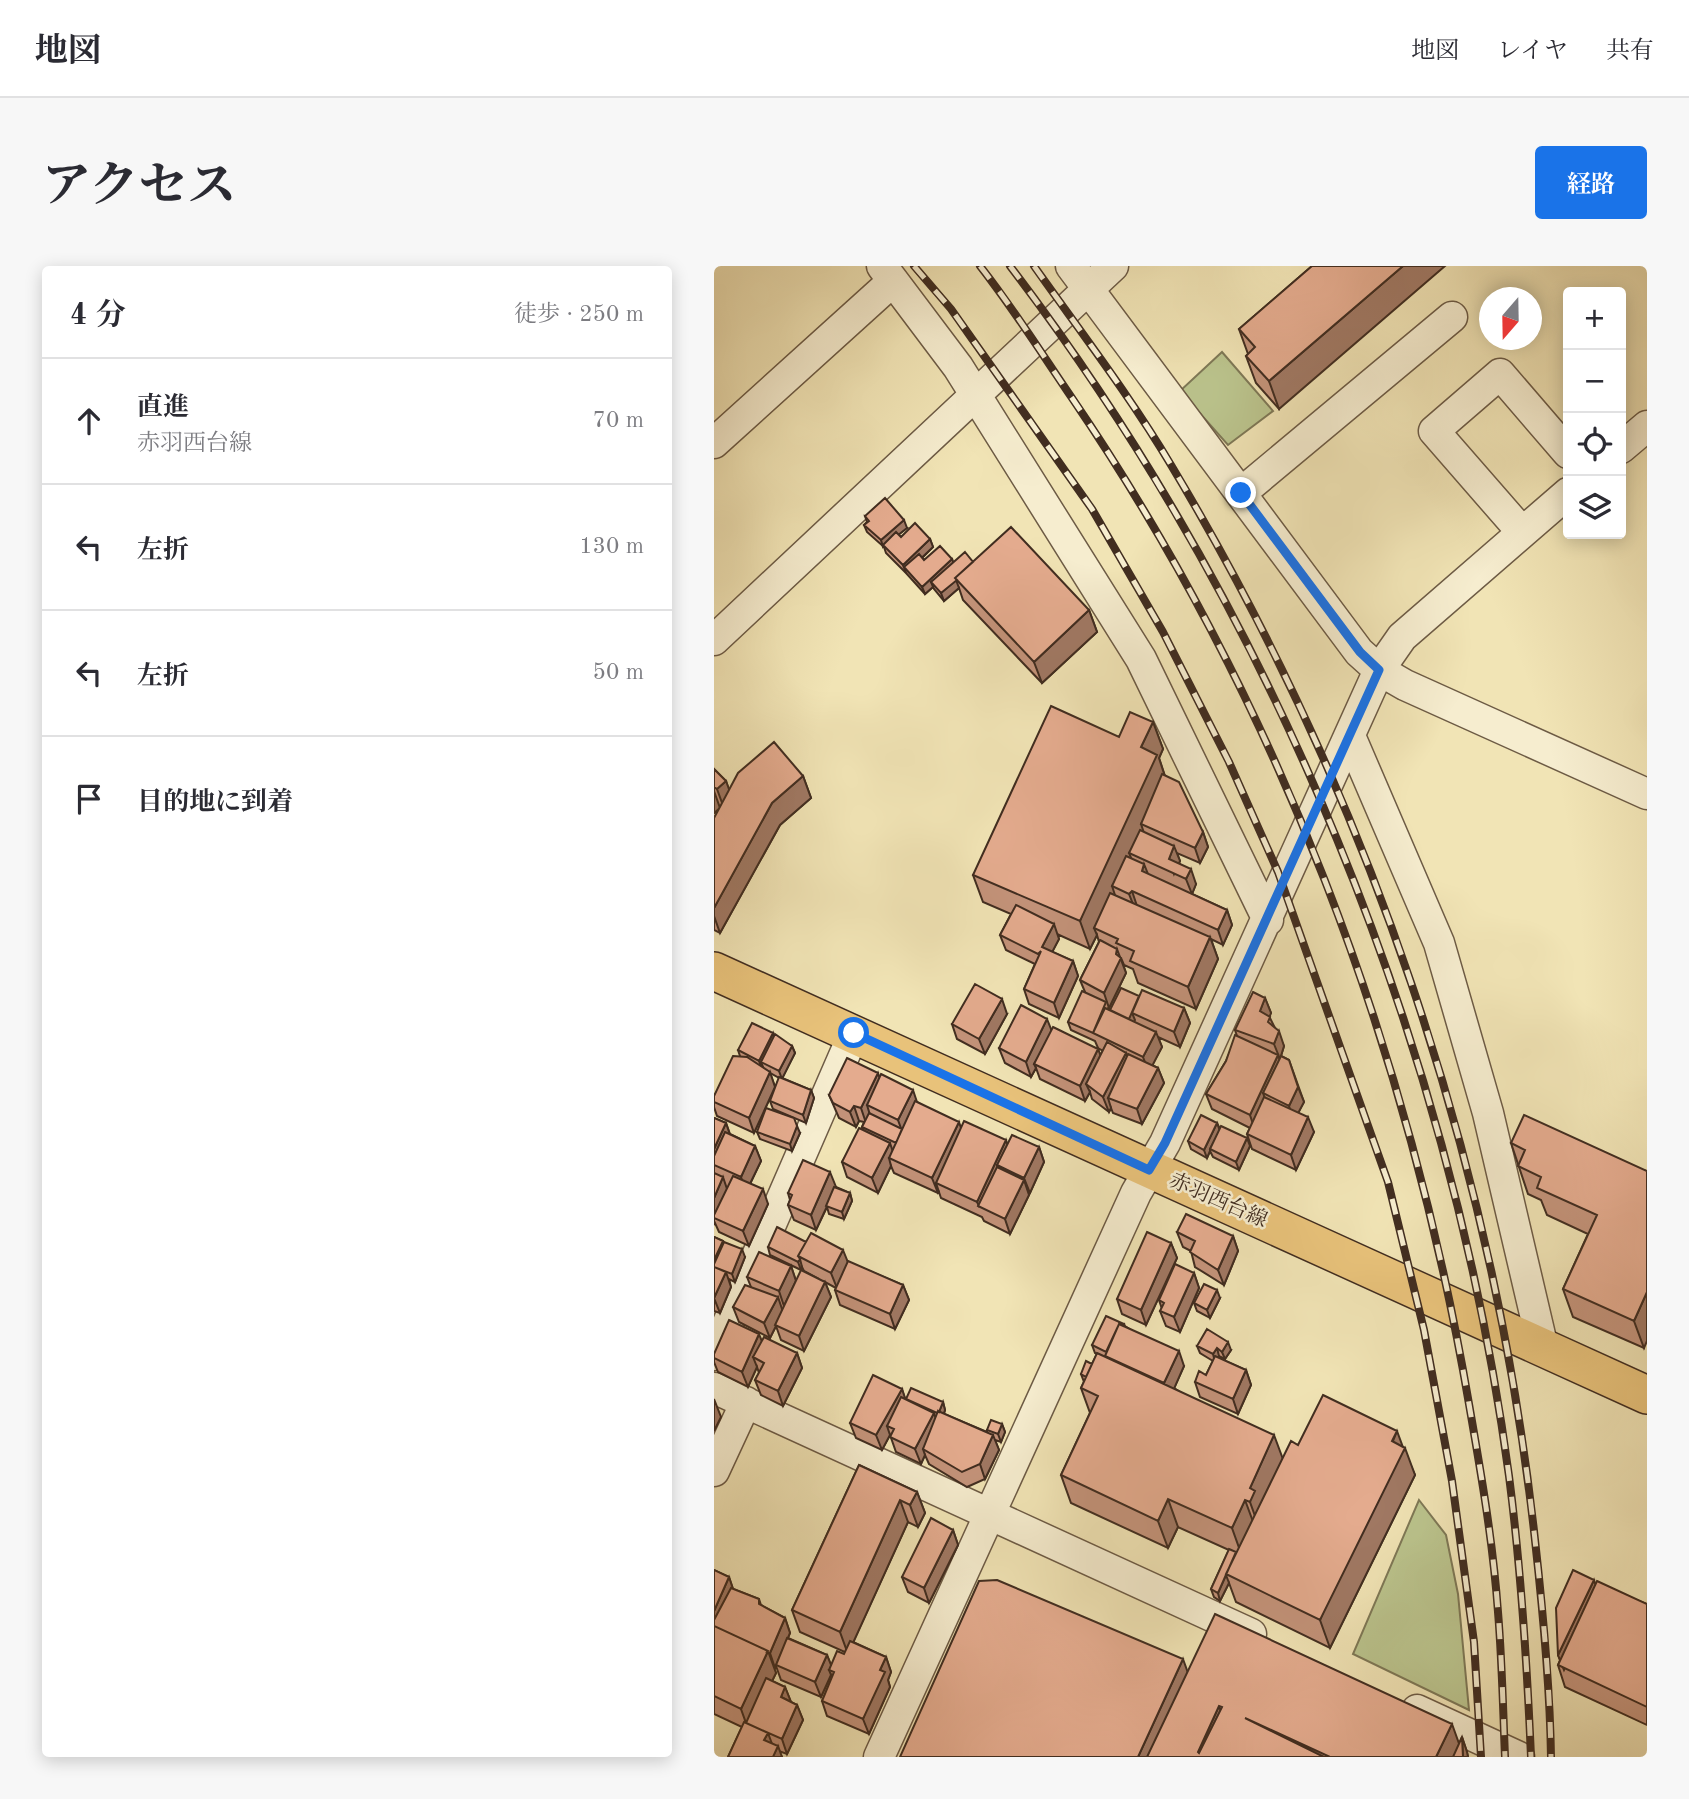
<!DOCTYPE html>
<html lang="ja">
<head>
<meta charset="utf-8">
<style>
	:root { --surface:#fff; --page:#f7f7f7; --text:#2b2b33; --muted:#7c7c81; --line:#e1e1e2; --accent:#1a73e8 }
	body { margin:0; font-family:"Old Standard TT","Noto Serif JP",serif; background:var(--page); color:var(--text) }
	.controls { position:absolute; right:21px; top:21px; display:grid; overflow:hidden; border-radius:7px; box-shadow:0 4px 18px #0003 }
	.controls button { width:63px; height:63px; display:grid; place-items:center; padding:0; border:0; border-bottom:2px solid var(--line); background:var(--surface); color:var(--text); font:35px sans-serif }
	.compass { position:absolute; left:765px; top:21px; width:63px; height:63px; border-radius:50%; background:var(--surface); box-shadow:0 4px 18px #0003; rotate:200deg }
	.stop { position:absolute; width:21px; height:21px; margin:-16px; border:5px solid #1a73e8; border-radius:50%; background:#fff }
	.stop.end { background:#1a73e8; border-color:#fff; box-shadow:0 2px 7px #0008 }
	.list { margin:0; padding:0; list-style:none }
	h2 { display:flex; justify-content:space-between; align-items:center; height:91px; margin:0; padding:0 28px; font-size:30px }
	h2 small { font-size:23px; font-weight:400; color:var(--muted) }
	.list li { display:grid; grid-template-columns:46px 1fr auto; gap:21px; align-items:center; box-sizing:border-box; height:126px; padding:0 28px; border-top:2px solid var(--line) }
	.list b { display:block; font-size:26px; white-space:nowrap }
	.list p { margin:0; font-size:23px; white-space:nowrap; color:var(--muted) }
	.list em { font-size:23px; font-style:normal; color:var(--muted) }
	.icon { flex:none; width:38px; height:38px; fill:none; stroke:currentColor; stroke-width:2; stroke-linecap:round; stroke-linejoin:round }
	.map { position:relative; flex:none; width:933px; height:1491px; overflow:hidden; border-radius:7px }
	header { display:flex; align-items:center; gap:42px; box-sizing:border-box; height:98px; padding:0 35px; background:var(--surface); border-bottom:2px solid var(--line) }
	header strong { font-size:33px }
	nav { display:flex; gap:38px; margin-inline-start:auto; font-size:24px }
	.intro { display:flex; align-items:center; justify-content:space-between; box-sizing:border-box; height:168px; padding:0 42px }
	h1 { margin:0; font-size:49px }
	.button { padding:18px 32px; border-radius:7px; background:var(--accent); color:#fff; font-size:24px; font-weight:700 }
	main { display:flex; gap:42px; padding:0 42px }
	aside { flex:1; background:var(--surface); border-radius:7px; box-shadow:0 4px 18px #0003 }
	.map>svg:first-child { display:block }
</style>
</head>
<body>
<header>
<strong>地図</strong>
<nav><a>地図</a><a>レイヤ</a><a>共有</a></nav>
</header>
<div class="intro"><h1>アクセス</h1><a class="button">経路</a></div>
<main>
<aside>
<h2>4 分<small>徒歩 · 250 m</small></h2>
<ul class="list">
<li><svg class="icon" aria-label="ahead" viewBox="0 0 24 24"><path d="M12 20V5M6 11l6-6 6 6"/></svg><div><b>直進</b><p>赤羽西台線</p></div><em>70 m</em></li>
<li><svg class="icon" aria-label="left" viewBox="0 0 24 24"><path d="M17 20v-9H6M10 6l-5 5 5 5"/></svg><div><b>左折</b></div><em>130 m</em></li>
<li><svg class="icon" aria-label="left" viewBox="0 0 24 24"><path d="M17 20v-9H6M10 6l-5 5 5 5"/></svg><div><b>左折</b></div><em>50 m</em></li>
<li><svg class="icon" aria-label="arrive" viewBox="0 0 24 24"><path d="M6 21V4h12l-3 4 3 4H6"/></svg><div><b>目的地に到着</b></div></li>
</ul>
</aside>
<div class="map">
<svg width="933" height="1491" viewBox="0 0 933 1491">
	<rect width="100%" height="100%" fill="#f1e4b5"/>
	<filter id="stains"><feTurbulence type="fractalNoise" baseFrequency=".00286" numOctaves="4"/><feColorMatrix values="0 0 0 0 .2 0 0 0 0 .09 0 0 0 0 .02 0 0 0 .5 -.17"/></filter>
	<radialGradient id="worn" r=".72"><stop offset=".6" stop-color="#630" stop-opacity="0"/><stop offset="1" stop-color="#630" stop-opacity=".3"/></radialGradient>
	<path fill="#bbc48d" stroke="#7e7856" stroke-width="2" d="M508,86L559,145L514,179L466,125Z
		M705,1234L732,1269L744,1328L755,1444L639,1388Z"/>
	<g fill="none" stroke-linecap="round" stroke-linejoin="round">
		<g stroke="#6d5b45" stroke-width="33">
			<path id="minor" d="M168,0L244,101L427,393L554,654
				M357,0L645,386L665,404L691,419L933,528
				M0,177L179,15
				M907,182L933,160
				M527,227L738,51
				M808,266L720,165L786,108L854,187
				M0,374L399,0
				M636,470L725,677L774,847L829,1082
				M0,1089L140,767
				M0,1122L537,1368
				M0,1205L32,1136
				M703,1444L805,1491
				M165,1491L422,927L451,877L665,404L688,371L854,227"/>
		</g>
		<g stroke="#412d20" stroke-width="40">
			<path id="major" d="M0,705L933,1129"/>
		</g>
		<use href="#minor" stroke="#f6edcf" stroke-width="30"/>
		<use href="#major" stroke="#e8c27a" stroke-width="37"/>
		<g stroke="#412d20" stroke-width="8">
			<path id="rail" d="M200,0L237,43L378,243L449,366L515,496L564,606L674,916L710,1064L738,1215L760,1376L767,1491
				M266,0C299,42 328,88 358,132C563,433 694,780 755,1138C767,1207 779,1276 784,1346C788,1394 789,1443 791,1491
				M296,0C560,346 737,778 795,1210C807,1303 813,1397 817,1491
				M320,0C366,65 416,130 457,199C653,526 780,895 821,1274C829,1346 836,1419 837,1491"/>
		</g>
		<use href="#rail" stroke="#f6edcf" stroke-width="5" stroke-dasharray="16" stroke-linecap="butt"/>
	</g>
	<path fill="#c4937a" stroke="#412d20" stroke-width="2" d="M598,0L565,143L542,117L532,90L534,88L525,63Z
		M151,250L193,262L184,269L187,271L216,273L219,281L208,292L210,294L238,293L239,296H259L375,344L383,366L328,417L249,334L245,322L230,335L220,323L219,321L211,328L192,307L172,287L170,281L153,266L150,259L153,256Z
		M439,456L449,483L445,492L451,510L489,566L494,581L486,597L463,587L466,595L465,597L482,618L478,628L513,644L518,659L509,679L497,673L504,693L482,743L424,717L419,703L410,699L407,692L412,707L395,742L394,741L395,743L396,744L425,730L470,742L476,757L466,781L444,771L448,781L438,799L444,802L450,817L428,858L399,847L397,842L395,846L378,833L376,826L371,835L326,813L322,802L317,811L291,797L285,782L337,764L384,783L386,789L389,785L384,782L381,775L357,764L354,756L371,726L366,714L385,676L383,669L376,683L343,668L345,673L338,686L359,695L364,710L345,752L315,738L310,723L321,698L292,684L286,669L297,648L269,636L259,609L405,471Z
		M0,503L12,515L15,524L89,510L97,532L66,559L6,667L0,664V552L5,543L0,547Z
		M551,732L557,747L555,750L570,780L567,790L575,794L590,836L584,847L600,866L582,904L538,883L533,868L536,862L498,843L492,828L512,795L523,770L521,764Z
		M293,748L271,788L243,773L238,758Z
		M60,770L78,780L81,787L68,812L97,824L100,832L92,857L59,843L56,835L65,812L56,807L61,821L40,867L3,850L0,841V830L26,790L24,784Z
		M115,829L203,836L247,862L293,878L325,881L330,896L316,927L314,926L315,929L296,968L270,955L268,951L227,932L225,926L224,927L180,907L177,900L164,927L133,911L128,896L149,863L148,861L150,856L145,855L142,861L125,852Z
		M0,852L12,857L16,868L41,880L47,895L36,918L54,938L35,980L5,966L1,957L0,959Z
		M503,857L506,863L536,880L525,904L499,891L496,885L493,892L477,883L474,875Z
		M43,866L86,867L78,885L46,873Z
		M797,877L933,905L930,1082L859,1051L849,1023L874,968L833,949L827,934L814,928Z
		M122,921L136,927L138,935L130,953L115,948L113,941L102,964L80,954L74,939L76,934L74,927Z
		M463,966L519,970L524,985L510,1019L481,1001L477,985L469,981Z
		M0,971L9,975L10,977L31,991L21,1016L15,1013L17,1021L6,1047L0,1045Z
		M92,976L134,996L189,1019L195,1034L181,1063L126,1039L121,1024L122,1022L111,1016L117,1031L90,1085L67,1074L62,1060L56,1072L25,1056L19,1041L37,1021L33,1011L77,1000L82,1015L103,1012L90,1005L88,1001L87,1004L56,989L54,981Z
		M457,977L463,992L432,1059L408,1048L403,1033Z
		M480,1007L485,1022L466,1066L452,1060L446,1045L448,1043L445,1034Z
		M506,1032L496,1052L483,1045L480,1037Z
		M410,1058L411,1060L470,1100L460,1122L569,1192L584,1179L688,1180L701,1209L616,1382L522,1336L515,1317L506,1335L500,1331L497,1323L515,1284L464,1261L454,1282L357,1237L347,1209L376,1147L367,1122L370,1116L367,1108L378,1098L383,1088L381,1087L378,1079Z
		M48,1075L83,1087L88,1102L69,1140L47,1129L41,1114L45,1107L43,1101L34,1121L4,1106L0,1096V1088Z
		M483,1080L517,1084L511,1093L505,1090L504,1092L532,1104L537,1119L524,1148L486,1131L481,1116L492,1109L499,1095L486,1087Z
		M188,1123L191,1133L229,1136L231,1144L230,1148L273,1166V1164L288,1158L291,1166L287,1176L281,1174L285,1184L271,1213L253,1221L215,1198L211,1189L207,1198L182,1186L176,1169L168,1184L142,1172L136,1157Z
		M145,1199L203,1226L211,1247L204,1261L194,1256L139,1376L172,1391L177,1406L174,1414L176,1421L155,1468L113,1450L108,1435L118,1412L117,1409L107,1431L67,1414L62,1400L61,1402H60L62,1407L58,1415L71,1421L77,1436L83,1439L89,1454L73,1488L65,1485L68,1491H14L28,1461L0,1448V1304L15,1311L19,1323L45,1333L47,1339L71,1352L76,1367L74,1372L113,1389L117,1399L131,1386L86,1366L78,1344Z
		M239,1264L244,1279L215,1337L194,1326L188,1311Z
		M882,1318L933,1338V1459L851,1421L844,1399L846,1394L844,1389Z
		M474,1406L745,1478L748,1471L753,1486L754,1491H186Z"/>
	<path fill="#a07863" stroke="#412d20" stroke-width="2" d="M689,0H731L565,143L555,115Z
		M190,254L193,262L169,281L167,274Z
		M216,273L219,281L194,305L190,301L192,307L189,299Z
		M238,293L241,301L217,316L219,321L211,328L208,321Z
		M242,314L245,322L230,335L227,327Z
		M375,344L383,366L328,417L320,396Z
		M439,456L449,483L445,492L453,517L427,558L430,567L415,587L418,594L398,620L401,629L380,662L383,669L376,683L366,655L427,481Z
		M89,510L97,532L66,559L6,667L0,650V642L58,537Z
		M12,515L20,537L11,545L3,523Z
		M0,525L6,542L0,547Z
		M489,566L494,581L486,597L481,582Z
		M460,580L466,595L460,608L455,593Z
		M430,598L436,613L428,605Z
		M477,603L482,618L478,628L472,613Z
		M418,625L423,640L421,643L415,628Z
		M513,644L518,659L509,679L504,664Z
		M340,658L345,673L333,696L328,681Z
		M496,671L504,693L482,743L474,721Z
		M403,683L412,707L395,742L390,727Z
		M359,695L364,710L345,752L340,737Z
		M425,730L418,747L421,754L417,762L414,754Z
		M551,732L557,747L552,760L546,745Z
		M288,733L293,748L271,788L265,773Z
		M470,742L476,757L466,781L460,766Z
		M333,753L339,768L320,798L322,802L317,811L312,796Z
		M565,765L570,780L566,793L560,778Z
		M442,766L448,781L435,806L429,791Z
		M59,767L61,775L47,796L49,801L48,803L45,795Z
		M78,780L81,787L68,813L65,805Z
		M384,783L390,798L372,818L376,826L371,835L366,820Z
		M412,787L417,802L394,832L397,842L395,846L389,831Z
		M564,789L569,804L549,827L553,838L541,864L536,849Z
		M444,802L450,817L428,858L423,843Z
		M56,806L61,821L40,867L35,852Z
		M164,807L169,822L153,839L156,849L152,857L147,842Z
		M584,821L590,836L580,855L575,840Z
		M97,824L100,832L92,857L89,849Z
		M199,824L204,839L188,865L184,854Z
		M140,840L145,855L142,861L136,846Z
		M594,851L600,866L582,904L577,889Z
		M245,856L250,871L222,917L225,926L224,927L218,912Z
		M12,857L17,872L0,899V883Z
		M503,857L506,865L496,883V885L493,892L490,884Z
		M83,860L86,867L78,885L76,878Z
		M533,872L536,880L525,904L522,896Z
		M292,874L297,889L283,899L287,910L265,940L263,936Z
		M176,877L181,892H175L177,900L164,927L158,912Z
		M41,880L47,895L32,926L27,911Z
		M325,881L330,896L316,927L310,912Z
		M116,906L122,921L102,964L97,949Z
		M9,911L14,926L0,952V932Z
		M310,914L315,929L296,968L291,953Z
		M49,923L54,938L35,980L29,965Z
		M136,927L138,935L130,953L128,946Z
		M519,970L524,985L510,1019L504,1004Z
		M457,977L463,992L432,1059L427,1044Z
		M28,983L31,991L21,1016L18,1008Z
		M129,984L135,999L123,1022L117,1007Z
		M86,993L88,1001L87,1004L84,996Z
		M77,1000L82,1015L70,1040L65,1025Z
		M12,1006L17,1021L6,1047L0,1032Z
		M480,1007L485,1022L466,1066L460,1051Z
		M111,1016L117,1031L90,1085L85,1070Z
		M189,1019L195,1034L181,1063L176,1048Z
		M503,1024L506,1032L496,1052L493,1044Z
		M933,1026V1075L930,1082L920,1055Z
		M64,1031L69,1046L56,1072L50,1057Z
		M45,1068L51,1083L39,1091L43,1101L34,1121L28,1106Z
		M514,1076L517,1084L511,1093L508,1086Z
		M503,1082L505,1090L501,1096L499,1088Z
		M465,1085L470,1100L456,1132L450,1117Z
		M83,1087L88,1102L69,1140L64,1125Z
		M532,1104L537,1119L524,1148L519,1133Z
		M188,1123L193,1138L173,1160L176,1169L168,1184L162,1169Z
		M0,1133L7,1151L0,1165Z
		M229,1136L231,1144L227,1155L224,1148Z
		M220,1147L225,1162L209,1183L211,1189L207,1198L201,1183Z
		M288,1158L291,1166L287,1176L284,1168Z
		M683,1165L690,1184L691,1182L701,1209L616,1382L606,1354Z
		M279,1169L285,1184L271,1213L266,1198Z
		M560,1169L570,1196L546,1264L536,1236V1222Z
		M203,1226L211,1247L204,1261L196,1239Z
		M454,1233L464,1261L454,1282L444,1255Z
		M186,1234L194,1256L134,1388L126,1366Z
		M531,1234L541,1261L528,1290L518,1262Z
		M239,1264L244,1279L215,1337L210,1322Z
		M512,1309L515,1317L506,1335L504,1327Z
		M15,1311L20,1326L5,1362L0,1349V1345Z
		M880,1314L885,1329L850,1404L844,1389Z
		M71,1352L76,1367L61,1402L56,1387Z
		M54,1385L62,1407L37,1459L32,1457L27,1443Z
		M113,1389L119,1404H115L117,1409L107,1431L101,1416Z
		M172,1391L177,1406L174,1414L176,1421L155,1468L149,1453L166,1404Z
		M469,1393L479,1421L447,1491H424Z
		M71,1421L77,1436L67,1431Z
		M83,1439L89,1454L73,1488L68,1473Z
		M505,1440L515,1467L504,1491L484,1486Z
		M738,1458L748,1486L745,1491H722Z
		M54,1467L61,1486L64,1480L68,1491H56L50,1474Z
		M748,1471L753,1486L754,1491H749Z"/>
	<path fill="#e4ab8e" stroke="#412d20" stroke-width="2" fill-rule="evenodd" d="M598,0H689L555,115L532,90L541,81L525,63Z
		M171,232L190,254L167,274L150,259L155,255L151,250Z
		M201,257L216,273L189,299L169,279L182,266L187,271Z
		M297,261L375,344L320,396L241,312Z
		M226,280L238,293L208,321L190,301L205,288L210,294Z
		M251,286L259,296L241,312L243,314L227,327L217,316Z
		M337,440L405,471L416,446L439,456L427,481L443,489L366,655L259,609Z
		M60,476L89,510L58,537L0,642V552L24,507Z
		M0,503L12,515L3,523L0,521Z
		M448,508L465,516L489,566L481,582L427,558Z
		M426,564L460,580L455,593L477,603L472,613L415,587Z
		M412,590L430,598L428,605L513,644L504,664L418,625L415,628L398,620Z
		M396,627L496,671L474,721L416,695L420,685L402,677L404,673L380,662Z
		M302,639L340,658L328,681L359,695L340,737L310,723L327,685L324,688L286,669Z
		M386,674L403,683L402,688L407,692L390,727L366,714Z
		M261,718L288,733L265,773L238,758Z
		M407,722L425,730L415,753L396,744Z
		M428,724L470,742L460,766L418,747Z
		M368,725L392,736L379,767L354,756Z
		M539,726L551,732L546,745L556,751L554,756L565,765L560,778L521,764Z
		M307,739L333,753L312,796L285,782Z
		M391,742L442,766L429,791L379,767Z
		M38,757L59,767L45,795L24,784Z
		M339,761L384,783L366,820L320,798Z
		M61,768L78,780L65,805L47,796Z
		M521,769L564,789L536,849L492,828L512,795Z
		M393,776L412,787L389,831L372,818Z
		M414,788L444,802L423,843L394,832Z
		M19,790L33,791L56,806L35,852L0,836V830Z
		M567,790L575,794L584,821L575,840L549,827Z
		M133,792L164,807L147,842L140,840L136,846L119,837L115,829Z
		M167,808L199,824L184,854L153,839Z
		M65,811L97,824L89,849L56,835Z
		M550,831L594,851L577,889L533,868Z
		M201,835L245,856L218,912L175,892Z
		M52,842L80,852L83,860L76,878L43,866Z
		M155,847L188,863L182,877L148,861Z
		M487,849L503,857L490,884L474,875Z
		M810,849L933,905V1026L920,1055L849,1023L883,949L823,922L827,911L804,900L811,884L797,877Z
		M0,852L12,857L0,883Z
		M250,855L292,874L263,936L222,917Z
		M507,860L533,872L522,896L496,883Z
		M145,862L176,877L158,912L128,896Z
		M11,866L41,880L27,911L0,899V890Z
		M298,869L325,881L310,912L283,899Z
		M89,894L116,906L97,949L74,939L78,929L74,927Z
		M283,901L310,914L291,953L264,940Z
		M0,907L9,911L0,932Z
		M19,910L49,923L29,965L0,952V949Z
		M120,921L136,927L128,946L112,940Z
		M472,948L519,970L504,1004L476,986L481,975L463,966Z
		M63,961L92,976L84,990L86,993L84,996L54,981Z
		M433,966L457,977L427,1044L403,1033Z
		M97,967L129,984L117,1007L84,990Z
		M0,971L9,975L0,994Z
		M10,976L28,983L18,1008L0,1001V998Z
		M45,986L77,1000L65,1025L33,1011Z
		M134,995L189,1019L176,1048L121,1024Z
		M461,998L480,1007L460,1051L446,1045L450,1037L445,1034Z
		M0,1001L12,1006L0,1032Z
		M87,1004L111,1016L85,1070L61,1059Z
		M490,1018L503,1024L493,1044L480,1037Z
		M31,1019L64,1031L50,1057L19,1041Z
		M392,1050L410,1058L409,1060L405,1058L392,1086L378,1079Z
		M15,1054L45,1068L28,1106L0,1092V1088Z
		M405,1058L465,1085L450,1117L391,1090Z
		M493,1063L514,1076L508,1086L503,1082L499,1088L483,1080Z
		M50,1071L83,1087L64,1125L41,1114L50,1097L39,1091Z
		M383,1087L560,1169L536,1222L541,1225L536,1236L531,1234L518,1262L454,1233L444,1255L347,1209L384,1130L367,1122Z
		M501,1090L532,1104L519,1133L481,1116L485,1105L492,1109Z
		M372,1095L378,1098L372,1111L367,1108Z
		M159,1109L188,1123L162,1169L136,1157Z
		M197,1122L229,1136L225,1146L224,1145L223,1147L192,1133Z
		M609,1129L683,1165L678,1175L691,1182L606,1354L512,1308L577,1175L584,1179Z
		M187,1131L220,1147L201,1183L176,1171L180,1163L173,1160Z
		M224,1145L279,1169L266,1198L248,1206L209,1183Z
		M277,1154L288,1158L284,1168L273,1164Z
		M145,1199L203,1226L196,1239L186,1234L126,1366L78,1344Z
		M217,1252L239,1264L210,1322L188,1311Z
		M515,1283L522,1286L504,1327L497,1323Z
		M0,1304L15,1311L0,1345Z
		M859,1304L880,1314L844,1389L842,1342Z
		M283,1314L469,1393L424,1491H186L265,1315Z
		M883,1315L933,1338V1441L844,1399Z
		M17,1322L45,1333V1338L71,1352L56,1387L53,1386L54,1385L0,1360V1354Z
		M501,1348L738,1458L722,1491H616L531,1452L610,1491H433ZM505,1440L508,1441L485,1487L484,1486Z
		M0,1360L54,1385L27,1443L0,1430Z
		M73,1372L113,1389L101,1416L62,1399Z
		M136,1375L172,1391L166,1404L171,1406L149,1453L108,1435L120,1406L115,1404L123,1385L130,1388Z
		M52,1412L71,1421L67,1431L83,1439L68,1473L32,1457Z
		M30,1456L54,1467L50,1474L64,1480L59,1491H14Z
		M748,1471L749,1491H739Z"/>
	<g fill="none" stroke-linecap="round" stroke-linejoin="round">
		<path stroke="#1a73e8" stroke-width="9" d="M140,767L435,904L451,877L665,404L646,386L527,227"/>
	</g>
	<g text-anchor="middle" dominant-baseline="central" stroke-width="5" stroke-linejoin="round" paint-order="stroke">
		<g font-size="21" fill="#412d20" stroke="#f6edcf">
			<text transform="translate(504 935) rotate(24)">赤羽西台線</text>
		</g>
	</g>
	<rect width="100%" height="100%" filter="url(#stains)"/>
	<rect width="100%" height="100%" fill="url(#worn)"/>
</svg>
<div class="controls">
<button>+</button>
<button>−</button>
<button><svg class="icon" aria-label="locate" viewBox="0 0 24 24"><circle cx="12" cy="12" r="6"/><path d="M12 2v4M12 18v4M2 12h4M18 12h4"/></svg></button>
<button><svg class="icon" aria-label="layers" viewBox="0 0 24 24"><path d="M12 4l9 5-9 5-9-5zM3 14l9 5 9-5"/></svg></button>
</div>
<svg class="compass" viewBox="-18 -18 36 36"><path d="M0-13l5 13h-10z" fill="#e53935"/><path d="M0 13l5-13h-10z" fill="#7c7c81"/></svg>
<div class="stop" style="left:140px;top:767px"></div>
<div class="stop end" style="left:527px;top:227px"></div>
</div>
</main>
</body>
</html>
